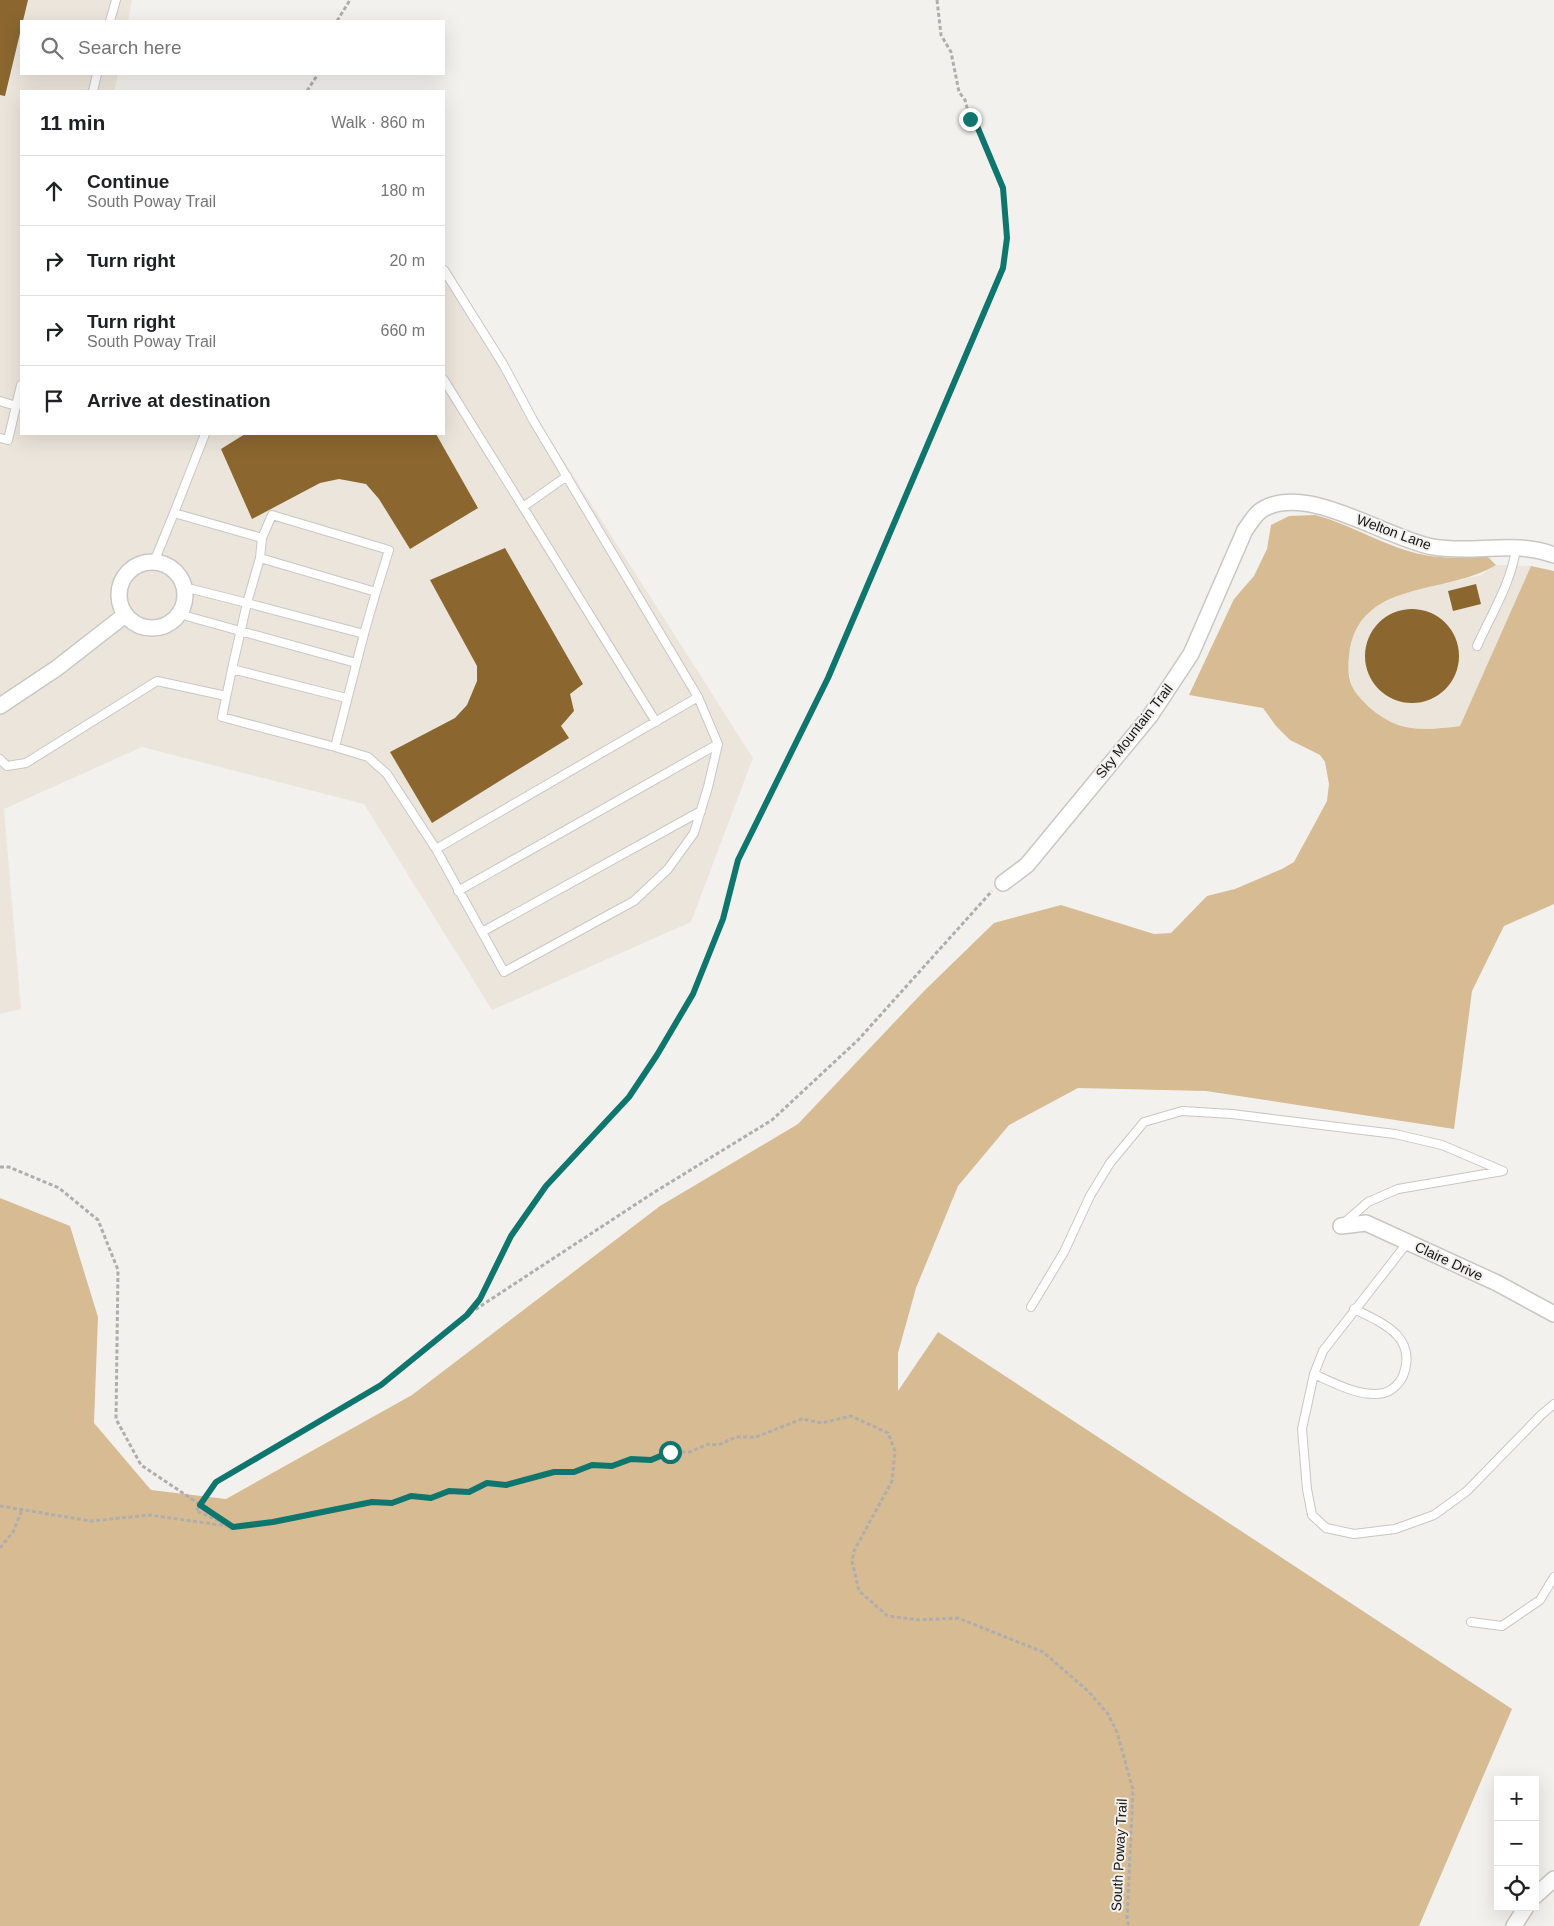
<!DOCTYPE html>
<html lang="en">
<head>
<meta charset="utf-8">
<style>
	:root { --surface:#fff; --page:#f6f6f6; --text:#202124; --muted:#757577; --line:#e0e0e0 }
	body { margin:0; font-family:Helvetica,sans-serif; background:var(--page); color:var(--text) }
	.controls { position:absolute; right:15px; bottom:15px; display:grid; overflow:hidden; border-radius:0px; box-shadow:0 5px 20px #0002 }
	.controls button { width:45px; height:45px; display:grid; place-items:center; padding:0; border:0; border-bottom:1px solid var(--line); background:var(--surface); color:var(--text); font:25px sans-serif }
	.stop { position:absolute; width:15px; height:15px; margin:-11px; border:4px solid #0f766e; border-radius:50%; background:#fff }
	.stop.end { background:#0f766e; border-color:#fff; box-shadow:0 1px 5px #0008 }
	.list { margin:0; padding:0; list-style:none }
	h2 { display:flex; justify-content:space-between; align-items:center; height:65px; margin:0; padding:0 20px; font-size:21px }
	h2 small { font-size:16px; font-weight:400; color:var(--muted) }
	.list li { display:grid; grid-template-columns:32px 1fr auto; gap:15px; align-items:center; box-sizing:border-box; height:70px; padding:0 20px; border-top:1px solid var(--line) }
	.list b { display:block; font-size:19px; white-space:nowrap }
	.list p { margin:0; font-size:16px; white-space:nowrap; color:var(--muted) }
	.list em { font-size:16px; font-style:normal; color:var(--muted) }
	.icon { flex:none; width:28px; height:28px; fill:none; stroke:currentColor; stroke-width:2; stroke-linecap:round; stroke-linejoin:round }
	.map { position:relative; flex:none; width:1554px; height:1926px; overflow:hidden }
	.search { position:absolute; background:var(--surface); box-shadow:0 5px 20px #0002; left:20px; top:20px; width:425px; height:55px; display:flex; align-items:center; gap:12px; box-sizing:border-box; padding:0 18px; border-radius:0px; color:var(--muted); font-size:19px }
	.panel { position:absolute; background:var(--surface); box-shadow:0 5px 20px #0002; left:20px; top:90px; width:425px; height:345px; border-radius:0px }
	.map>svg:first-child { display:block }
</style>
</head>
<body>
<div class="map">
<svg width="1554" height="1926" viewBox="0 0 1554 1926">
	<rect width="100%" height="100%" fill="#f3f1ee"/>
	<path fill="#ece5dc" d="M0,0H132L128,21H21V74H118L114,91H21V434H444V273L753,758L691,922L492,1010L364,804L142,747L4,809L21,1009L0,1014Z
		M1495,565L1531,566L1460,726L1418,730L1383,720L1353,691L1348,669L1350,644L1357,626L1368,611L1400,594L1481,575Z"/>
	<path fill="#d7bb93" d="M1315,515C1357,526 1395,554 1440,557C1455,559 1471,556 1487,556L1496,565C1446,596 1357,578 1349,656C1347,677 1349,688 1365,703C1395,733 1421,731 1460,726L1531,566L1554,571V904L1504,926L1472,991L1454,1129L1206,1091L1078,1088L1009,1125L958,1186L916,1288L898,1353V1391L938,1332L1512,1709L1419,1926H0V1198L70,1226L98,1317L94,1423L151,1490L226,1499L412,1395L660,1206L798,1124L924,991L994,923L1061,905L1154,934L1171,933L1207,896L1235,889L1282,869L1294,862L1327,801L1329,784L1325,762L1320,755L1290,740L1276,726L1263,708L1189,695L1234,599L1254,576L1267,549L1271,525L1289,516Z"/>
	<path fill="#8b672f" d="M0,0H28L5,96L0,95Z
		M245,434H436L478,508L410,549L379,499L366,484L339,479L320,483L252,519L221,449Z
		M505,548L583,684L570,694L574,711L561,726L569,738L432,823L390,752L455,718L467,705L477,681V666L430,580Z
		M1476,584L1481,604L1453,611L1448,591Z
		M1365 656a47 47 0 1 1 94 0a47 47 0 1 1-94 0Z"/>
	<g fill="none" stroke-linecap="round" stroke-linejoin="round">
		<g stroke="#c9c7c4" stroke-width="10">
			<path id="lane" d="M110,21L116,0
				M93,91L97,74
				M444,270L503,364L533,420L698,697
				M444,380L523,507L567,476
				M0,401L16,406
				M0,438L8,440L21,385
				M523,507L656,722
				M174,513L205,434
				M260,558L247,603L364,634L376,592
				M154,562L174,513L262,538L272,515L389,550L376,592L260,558L262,538
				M184,587L247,603L232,669L346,698
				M179,614L356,663
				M1477,646C1491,615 1511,583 1516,549
				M232,669L222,717L335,747L364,634
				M335,747L368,757L387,774L436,849L698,697L718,744L708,787L694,833L668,869L634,901L504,972L436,849
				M0,759L7,766L26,763L157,681L226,696
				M458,891L718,744
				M482,932L701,811
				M1408,1242L1323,1351L1314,1374L1302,1429L1307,1489L1312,1515L1326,1528L1354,1534L1395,1529L1434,1515L1467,1491L1541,1415L1554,1404
				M1031,1307L1064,1252L1090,1196L1110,1163L1144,1122L1182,1111L1232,1114L1395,1134L1442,1145L1503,1171L1398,1189L1368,1202L1344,1223
				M1314,1374C1334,1383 1361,1398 1384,1393C1392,1391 1400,1383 1403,1376C1418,1337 1383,1323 1354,1309
				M1471,1622L1502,1626L1540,1600L1554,1577"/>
		</g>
		<g stroke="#c9c7c4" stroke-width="18">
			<path id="street" d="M119 595a33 33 0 1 1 66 0a33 33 0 1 1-66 0Z
				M0,706L57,668L125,615
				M1003,883L1027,865L1150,716L1191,654L1245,530C1251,522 1256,512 1265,508C1311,485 1385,538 1433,547C1472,554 1516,540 1554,555
				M1341,1226L1366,1223L1497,1283L1554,1314
				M1535,1896L1554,1879
				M1514,1926L1526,1907"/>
		</g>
		<path stroke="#b0aeac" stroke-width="3" stroke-dasharray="4 2.5" stroke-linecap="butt" d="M937,0L941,35L951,52L959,92L965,100L970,119L977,126L1003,188L1007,238L1003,268L828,678L739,860L723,919L693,994L657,1055L629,1097L547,1186L511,1236L480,1299L467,1315L381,1385L216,1482L196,1511L233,1527L273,1522L372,1502L392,1503L411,1496L431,1498L449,1491L469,1492L487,1483L506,1485L554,1472L574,1473L593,1465L612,1466L631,1459H651L670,1452H690L708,1444L718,1445L736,1437H756L802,1419L822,1423L851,1416L888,1433L895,1451L892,1481L854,1551L852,1561L859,1591L888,1616L919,1620L958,1618L1043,1652L1088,1691L1108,1714L1117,1732L1133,1790L1127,1920L1129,1926
			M337,21L350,0
			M307,91L318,74
			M0,1167H9L59,1188L98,1220L118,1270L116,1419L141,1465L226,1522
			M470,1313L653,1193L772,1120L858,1040L992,891
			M0,1506L91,1521L150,1515L227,1526
			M0,1548L13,1532L22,1510"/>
		<use href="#lane" stroke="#fff" stroke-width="8"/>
		<use href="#street" stroke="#fff" stroke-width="15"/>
	</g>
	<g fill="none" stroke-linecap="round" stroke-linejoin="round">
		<path stroke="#0f766e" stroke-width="6" d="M670,1452L651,1460L631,1459L612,1466L592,1465L574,1472H554L506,1485L487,1483L469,1492L449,1491L431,1498L411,1496L392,1503L372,1502L273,1522L233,1527L200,1505L216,1482L381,1385L467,1315L480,1299L511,1236L546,1186L629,1097L657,1055L693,994L723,919L738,860L828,678L1003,268L1007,238L1003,188L977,126L970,119"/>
	</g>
	<g text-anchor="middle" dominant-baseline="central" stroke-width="4" stroke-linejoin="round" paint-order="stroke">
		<g font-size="14" fill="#171615" stroke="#f3f1ee">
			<text transform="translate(1394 532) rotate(20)">Welton Lane</text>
			<text transform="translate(1134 731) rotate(-52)">Sky Mountain Trail</text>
			<text transform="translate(1449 1261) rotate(25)">Claire Drive</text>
			<text transform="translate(1119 1855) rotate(-87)">South Poway Trail</text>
		</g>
	</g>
</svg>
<div class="controls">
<button>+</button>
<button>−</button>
<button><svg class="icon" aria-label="locate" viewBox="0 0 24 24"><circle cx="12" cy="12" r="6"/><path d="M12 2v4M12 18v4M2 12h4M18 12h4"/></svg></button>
</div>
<div class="stop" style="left:670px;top:1452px"></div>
<div class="stop end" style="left:970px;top:119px"></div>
<div class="search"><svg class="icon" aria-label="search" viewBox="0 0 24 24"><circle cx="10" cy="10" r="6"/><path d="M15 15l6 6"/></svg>Search here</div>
<section class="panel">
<h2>11 min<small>Walk · 860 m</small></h2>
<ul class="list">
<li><svg class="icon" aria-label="ahead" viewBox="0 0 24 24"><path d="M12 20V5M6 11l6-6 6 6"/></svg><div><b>Continue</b><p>South Poway Trail</p></div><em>180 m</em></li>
<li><svg class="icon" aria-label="right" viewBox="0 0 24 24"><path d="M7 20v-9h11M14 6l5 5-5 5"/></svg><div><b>Turn right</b></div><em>20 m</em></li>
<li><svg class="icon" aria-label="right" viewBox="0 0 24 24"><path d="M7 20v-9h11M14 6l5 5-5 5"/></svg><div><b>Turn right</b><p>South Poway Trail</p></div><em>660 m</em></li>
<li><svg class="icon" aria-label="arrive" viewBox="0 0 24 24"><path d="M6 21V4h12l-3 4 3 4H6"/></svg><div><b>Arrive at destination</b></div></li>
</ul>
</section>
</div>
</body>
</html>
